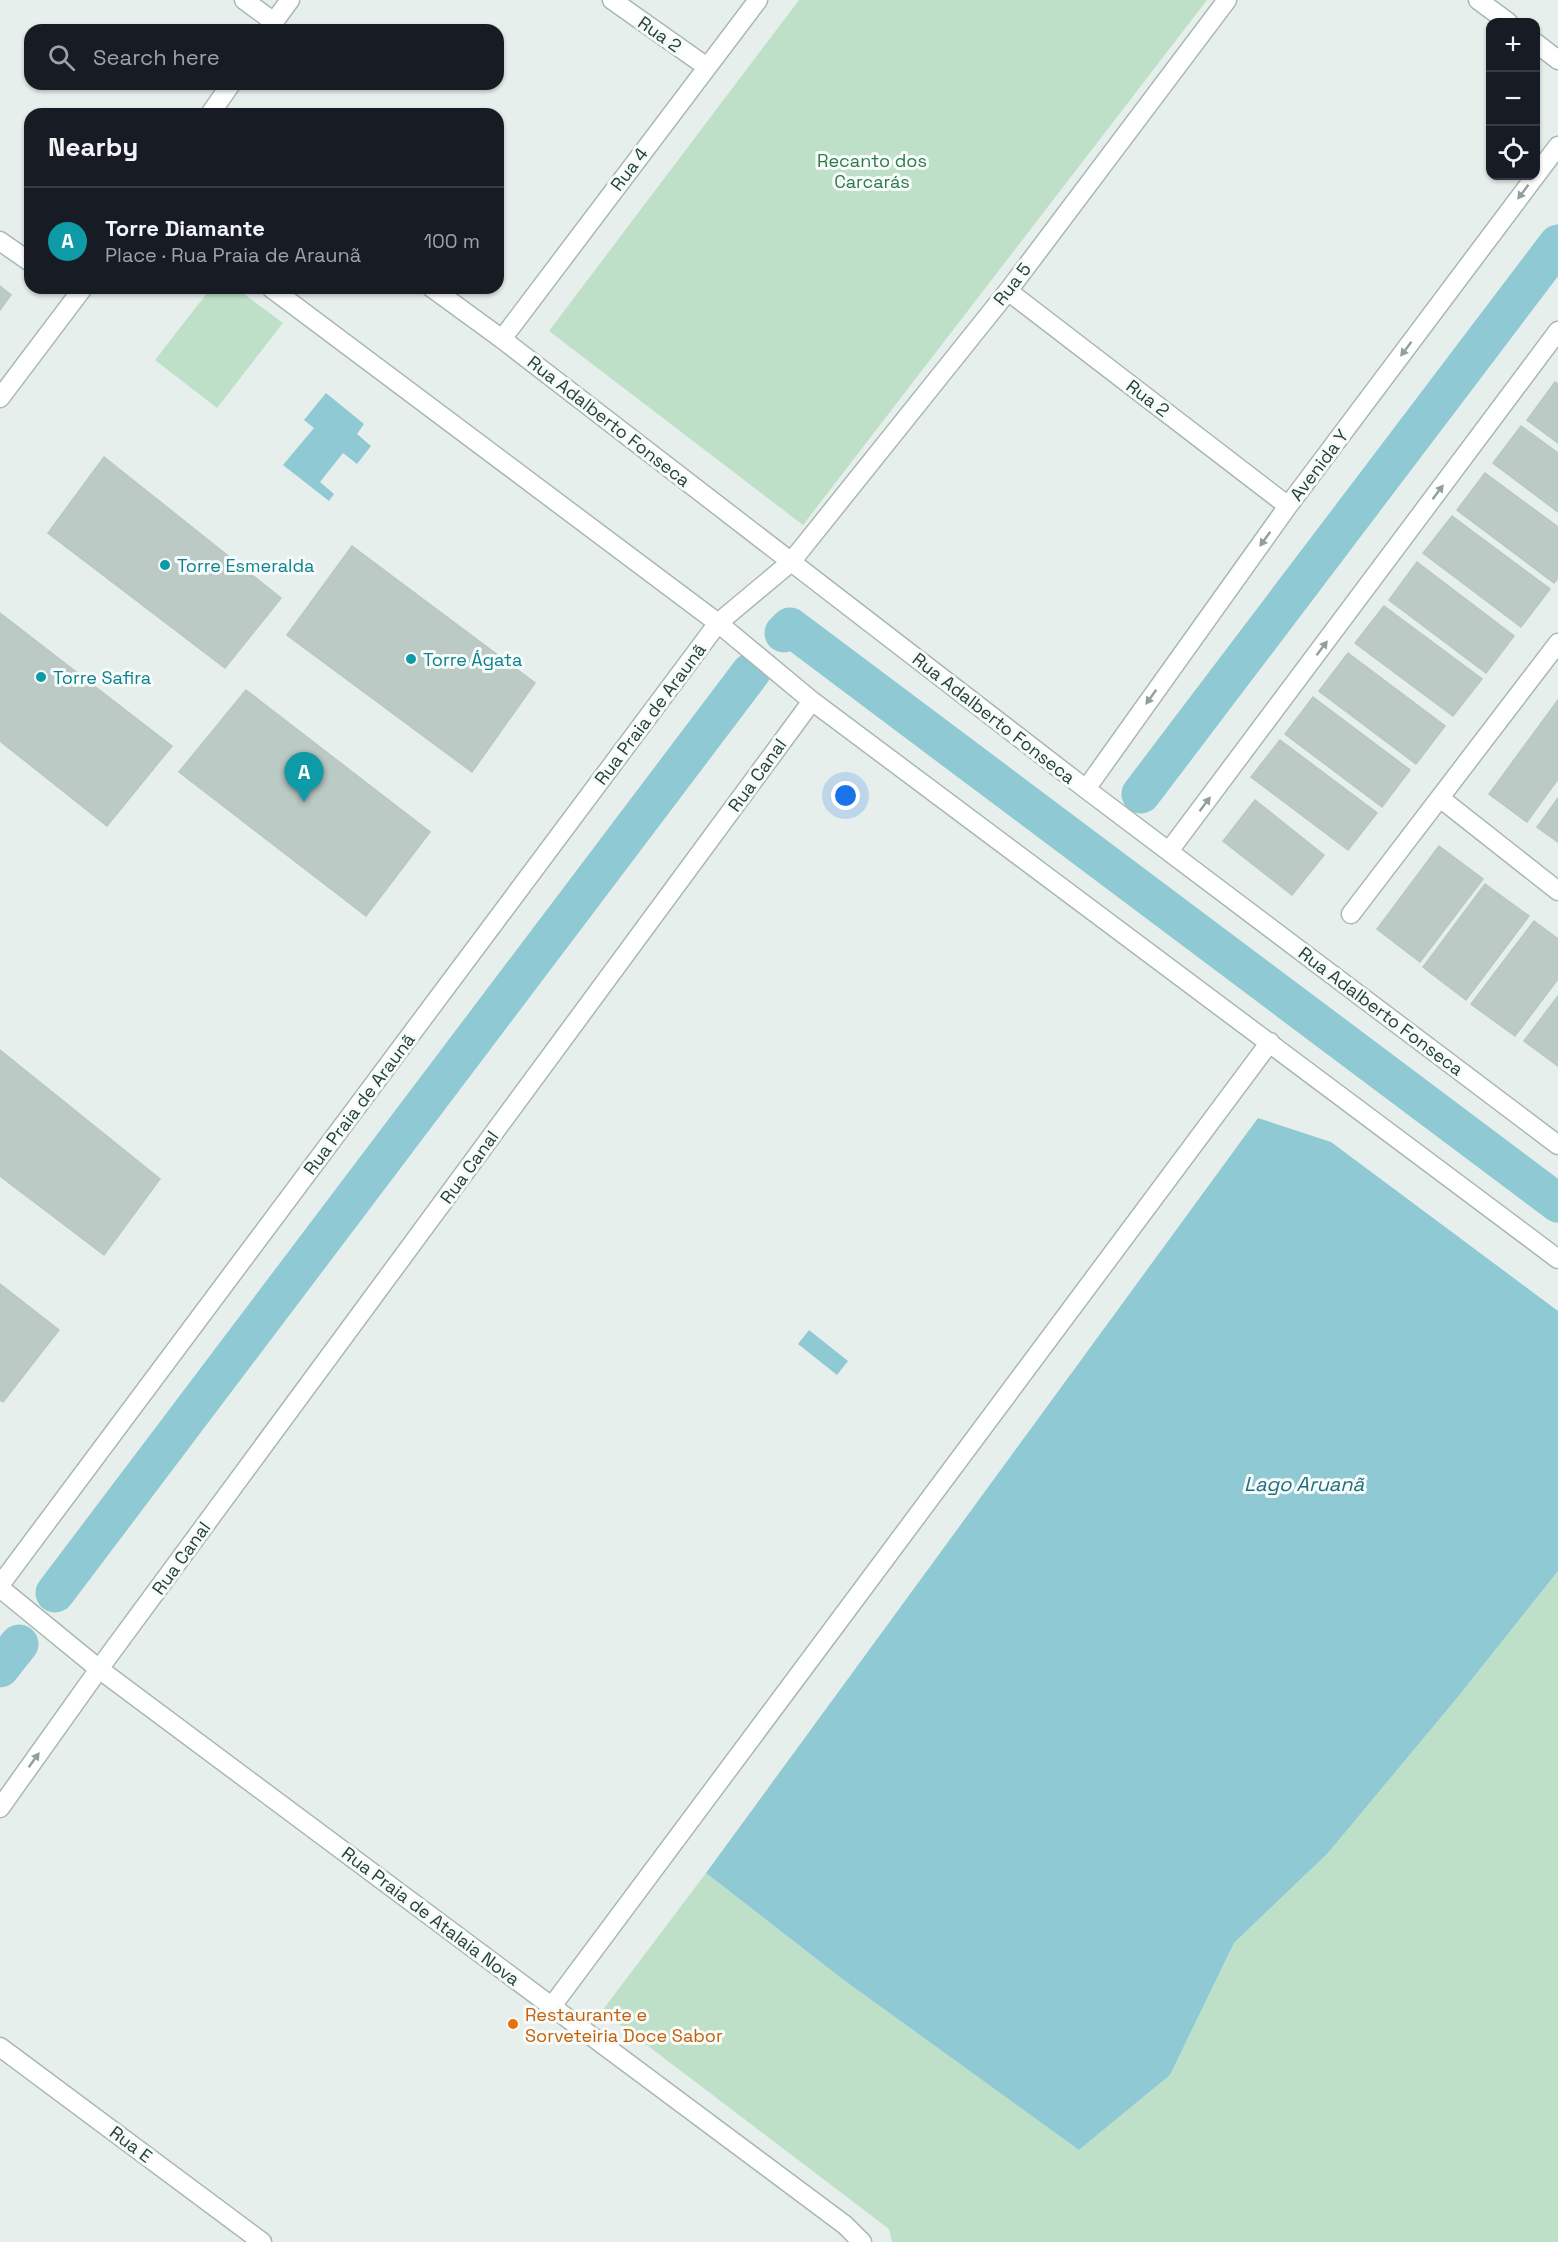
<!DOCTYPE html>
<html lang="en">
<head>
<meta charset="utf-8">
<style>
	:root { --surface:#171b24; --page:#20242c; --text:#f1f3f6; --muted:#9ea1a6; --line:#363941; --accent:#d93025 }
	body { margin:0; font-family:"Space Grotesk",sans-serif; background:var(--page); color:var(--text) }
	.controls { position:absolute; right:18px; top:18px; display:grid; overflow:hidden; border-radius:12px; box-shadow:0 2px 4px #0004 }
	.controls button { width:54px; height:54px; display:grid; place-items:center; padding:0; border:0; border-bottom:2px solid var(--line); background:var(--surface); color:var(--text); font:30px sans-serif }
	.you { position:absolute; left:846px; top:796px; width:21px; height:21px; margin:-15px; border:4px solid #fff; border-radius:50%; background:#1a73e8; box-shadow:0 0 0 9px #1a73e833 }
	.badge { display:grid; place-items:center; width:39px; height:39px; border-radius:50%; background:var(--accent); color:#fff; font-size:20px; font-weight:700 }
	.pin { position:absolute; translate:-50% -50px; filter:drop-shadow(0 2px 3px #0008) }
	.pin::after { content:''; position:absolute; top:32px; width:21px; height:18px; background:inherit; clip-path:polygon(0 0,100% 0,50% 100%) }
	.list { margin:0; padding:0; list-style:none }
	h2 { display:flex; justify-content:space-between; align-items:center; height:78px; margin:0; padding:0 24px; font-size:26px }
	h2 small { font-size:20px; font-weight:400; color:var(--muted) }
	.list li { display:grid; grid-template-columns:39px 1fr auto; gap:18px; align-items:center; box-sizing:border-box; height:108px; padding:0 24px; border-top:2px solid var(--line) }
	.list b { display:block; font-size:22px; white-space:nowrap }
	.list p { margin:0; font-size:20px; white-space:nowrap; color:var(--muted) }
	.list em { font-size:20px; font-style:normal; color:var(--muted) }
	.icon { flex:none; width:33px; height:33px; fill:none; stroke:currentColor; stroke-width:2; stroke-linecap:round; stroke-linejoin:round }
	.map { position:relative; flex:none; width:1558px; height:2242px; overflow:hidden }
	.search { position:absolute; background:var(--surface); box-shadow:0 2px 4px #0004; left:24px; top:24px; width:480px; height:66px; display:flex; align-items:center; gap:15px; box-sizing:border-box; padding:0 21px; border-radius:18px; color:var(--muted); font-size:22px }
	.panel { position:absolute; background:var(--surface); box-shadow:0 2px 4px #0004; left:24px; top:108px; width:480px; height:186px; border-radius:18px }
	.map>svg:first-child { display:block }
</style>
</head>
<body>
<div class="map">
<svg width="1558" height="2242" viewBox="0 0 1558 2242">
	<rect width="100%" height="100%" fill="#e6efeb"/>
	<path fill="#bfe0c8" d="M799,0H1207L803,525L549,331Z
		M211,288H236L283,323L217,408L155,360Z
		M1558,1571V2242H892L889,2229L602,2011L706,1873L841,1978L1079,2150L1170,2075L1234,1943L1328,1853L1457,1698Z"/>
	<path fill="#8ec9d4" d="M326,393L364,424L357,434L371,446L357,464L343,453L320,482L334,494L329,501L283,465L314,428L304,420Z
		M1258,1118L1331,1142L1558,1311V1571L1457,1698L1328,1853L1234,1943L1170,2075L1079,2150L841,1978L706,1873Z
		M809,1330L848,1361L837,1375L798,1344Z"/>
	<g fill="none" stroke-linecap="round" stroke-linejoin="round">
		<path stroke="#8ec9d4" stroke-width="39" d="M784,633L790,627L1558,1203
			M1141,794L1558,244
			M55,1593L751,672
			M0,1668L19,1644"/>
	</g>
	<path fill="#bbcac4" stroke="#b8c9c2" stroke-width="1.5" d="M0,286L11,295L0,310Z
		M1555,382L1558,384V443L1527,420Z
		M1521,426L1558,453V512L1493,463Z
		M104,457L281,598L225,668L48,533Z
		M1485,473L1558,527V578L1554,583L1457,510Z
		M1452,516L1550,589L1521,627L1423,553Z
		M352,546L535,683L472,772L287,635Z
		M1417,562L1514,636L1486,673L1389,600Z
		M1384,606L1482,679L1453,716L1355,643Z
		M0,613L172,746L107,826L0,741Z
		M1348,653L1445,726L1416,764L1319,691Z
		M246,690L430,832L366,916L179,772Z
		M1313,697L1410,770L1382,807L1285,734Z
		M1558,700V779L1527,822L1489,794Z
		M1280,740L1377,813L1348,850L1251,777Z
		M1558,798V842L1537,827Z
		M1255,800L1324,855L1292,895L1223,841Z
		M1439,846L1483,879L1420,962L1377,929Z
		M1485,884L1529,916L1466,1000L1423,967Z
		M1534,921L1558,939V979L1515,1036L1471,1004Z
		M1558,996V1066L1524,1041Z
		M0,1050L160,1179L104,1255L0,1176Z
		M0,1284L59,1330L3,1402L0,1400Z"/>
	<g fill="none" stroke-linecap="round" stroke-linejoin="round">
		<g stroke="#a8b8b2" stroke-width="21">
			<path id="minor" d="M244,0L274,22
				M612,0L707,67
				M1478,0L1508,22
				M268,30L290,0
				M1536,43L1558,60
				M210,114L231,84
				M0,241L30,262
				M432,288L502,339L1086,789L1558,1145
				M1008,291L1288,506
				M502,339L758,0
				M0,398L83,288
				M812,701L1558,1259
				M1086,789L1288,506L1558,146
				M1440,798L1558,891
				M1169,851L1558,331
				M1351,914L1558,643
				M0,1585L718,623L791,562L1008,291L1227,0
				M0,1588L99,1669L845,2225L862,2242
				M0,1808L99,1669L812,701L718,623L271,288
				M552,2006L1270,1042
				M0,2047L262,2242"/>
		</g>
		<use href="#minor" stroke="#fff" stroke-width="18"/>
	</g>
	<defs><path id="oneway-solid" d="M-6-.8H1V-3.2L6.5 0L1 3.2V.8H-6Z" transform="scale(1.5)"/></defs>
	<g fill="#92a09c">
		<use href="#oneway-solid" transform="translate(1523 192) rotate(127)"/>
		<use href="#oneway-solid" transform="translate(1406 349) rotate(127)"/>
		<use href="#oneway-solid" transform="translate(1438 492) rotate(-53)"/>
		<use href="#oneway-solid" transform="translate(1265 539) rotate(126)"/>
		<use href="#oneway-solid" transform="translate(1322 648) rotate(-53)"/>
		<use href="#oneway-solid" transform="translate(1151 697) rotate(126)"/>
		<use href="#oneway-solid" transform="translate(1205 804) rotate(-53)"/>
		<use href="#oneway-solid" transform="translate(34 1760) rotate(-54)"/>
	</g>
	<g fill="#0f9aa8" stroke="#f7fbf9" stroke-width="2">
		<circle cx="165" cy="565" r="6"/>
		<circle cx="411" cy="659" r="6"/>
		<circle cx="41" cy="677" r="6"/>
	</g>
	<circle fill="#e8710a" stroke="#f7fbf9" stroke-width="2" cx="513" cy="2024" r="6"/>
	<g text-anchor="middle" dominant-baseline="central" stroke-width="6" stroke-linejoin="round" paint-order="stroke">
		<g font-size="18" fill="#24423a" stroke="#f7fbf9">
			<text transform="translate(660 34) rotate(35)">Rua 2</text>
			<text transform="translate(629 169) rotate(-53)">Rua 4</text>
			<text transform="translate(1012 284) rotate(-52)">Rua 5</text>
			<text transform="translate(1148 398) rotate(37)">Rua 2</text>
			<text transform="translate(609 421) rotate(38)">Rua Adalberto Fonseca</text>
			<text transform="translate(1319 465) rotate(-53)">Avenida Y</text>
			<text transform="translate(650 714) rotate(-53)">Rua Praia de Araunã</text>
			<text transform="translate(994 718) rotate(38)">Rua Adalberto Fonseca</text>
			<text transform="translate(757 775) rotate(-54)">Rua Canal</text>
			<text transform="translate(1381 1011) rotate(37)">Rua Adalberto Fonseca</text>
			<text transform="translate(359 1104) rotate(-53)">Rua Praia de Araunã</text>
			<text transform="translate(469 1167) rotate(-54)">Rua Canal</text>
			<text transform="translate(181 1558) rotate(-54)">Rua Canal</text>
			<text transform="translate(431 1916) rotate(37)">Rua Praia de Atalaia Nova</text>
			<text transform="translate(131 2144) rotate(37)">Rua E</text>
		</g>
		<g font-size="18" fill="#2d7a4b" stroke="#f7fbf9">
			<text x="872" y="160">Recanto dos<tspan x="872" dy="21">Carcarás</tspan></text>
		</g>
		<g font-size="18" fill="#0d838f" stroke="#f7fbf9" text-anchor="start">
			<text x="177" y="565">Torre Esmeralda</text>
			<text x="423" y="659">Torre Ágata</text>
			<text x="53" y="677">Torre Safira</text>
		</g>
		<g font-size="18" fill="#c56008" stroke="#f7fbf9" text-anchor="start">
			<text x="525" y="2014">Restaurante e<tspan x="525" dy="21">Sorveteiria Doce Sabor</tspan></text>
		</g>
		<g font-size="20" font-style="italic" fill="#1c6f80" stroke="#f7fbf9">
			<text x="1304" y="1484">Lago Aruanã</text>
		</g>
	</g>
</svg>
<div class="controls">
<button>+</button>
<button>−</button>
<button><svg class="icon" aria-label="locate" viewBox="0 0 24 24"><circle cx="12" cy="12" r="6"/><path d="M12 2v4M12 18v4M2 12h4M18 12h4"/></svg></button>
</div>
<div class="you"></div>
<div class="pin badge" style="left:304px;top:802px;background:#0f9aa8">A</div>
<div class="search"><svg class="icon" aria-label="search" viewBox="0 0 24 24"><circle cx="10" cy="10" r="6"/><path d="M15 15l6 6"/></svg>Search here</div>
<section class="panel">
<h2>Nearby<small></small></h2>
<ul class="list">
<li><span class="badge" style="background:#0f9aa8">A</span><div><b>Torre Diamante</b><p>Place · Rua Praia de Araunã</p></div><em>100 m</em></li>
</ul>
</section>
</div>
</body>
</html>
